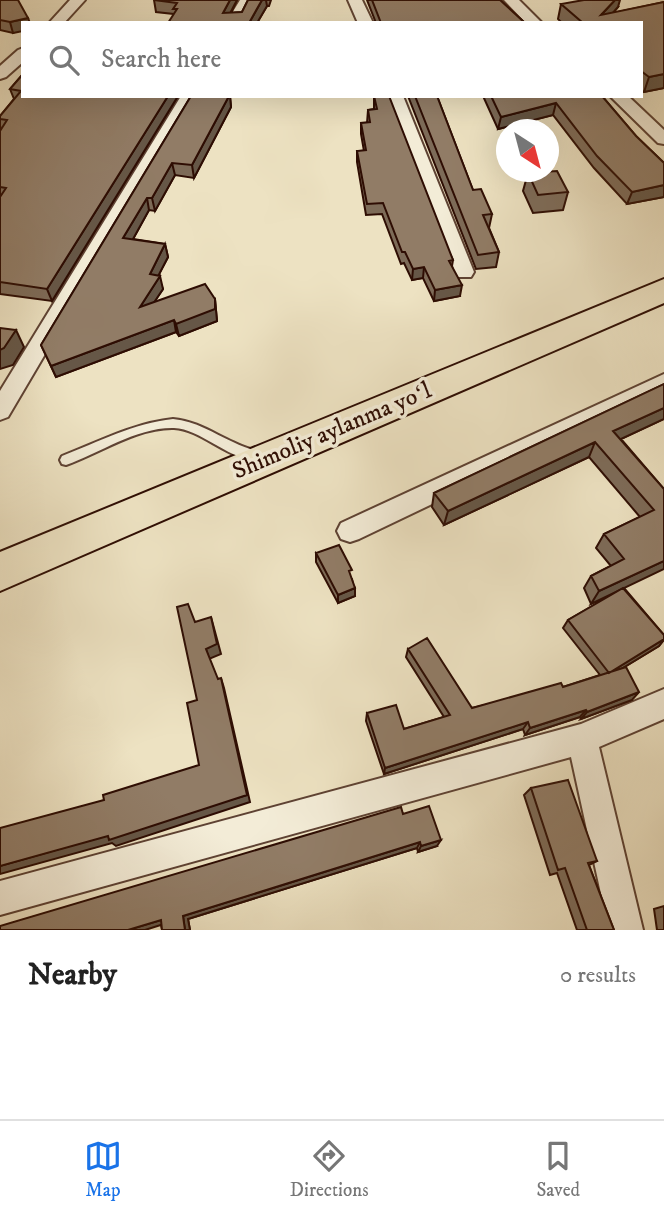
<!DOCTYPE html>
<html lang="en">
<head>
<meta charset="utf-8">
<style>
	:root { --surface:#fff; --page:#f2f2f2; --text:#222; --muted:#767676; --line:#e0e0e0; --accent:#1a73e8 }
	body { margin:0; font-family:"IM FELL DW Pica",serif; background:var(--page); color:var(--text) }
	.compass { position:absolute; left:496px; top:119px; width:63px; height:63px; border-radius:50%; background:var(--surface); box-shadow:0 7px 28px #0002; rotate:144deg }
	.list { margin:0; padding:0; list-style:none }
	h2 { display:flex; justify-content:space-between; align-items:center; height:91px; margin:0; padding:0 28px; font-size:30px }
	h2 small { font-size:23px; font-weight:400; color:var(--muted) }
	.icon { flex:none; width:38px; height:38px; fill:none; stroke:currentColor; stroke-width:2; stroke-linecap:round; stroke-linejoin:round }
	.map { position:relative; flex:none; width:664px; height:930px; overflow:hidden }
	.search { position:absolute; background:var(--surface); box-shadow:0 7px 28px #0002; left:21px; right:21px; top:21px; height:77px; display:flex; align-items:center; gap:18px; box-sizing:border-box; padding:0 24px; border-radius:0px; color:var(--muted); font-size:26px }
	.sheet { height:189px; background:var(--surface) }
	nav { display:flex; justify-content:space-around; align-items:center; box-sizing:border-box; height:98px; border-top:2px solid var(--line); background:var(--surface); font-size:19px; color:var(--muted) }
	nav a { display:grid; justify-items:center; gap:4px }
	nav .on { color:var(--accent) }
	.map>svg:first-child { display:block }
</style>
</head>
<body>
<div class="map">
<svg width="664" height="930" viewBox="0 0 664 930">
	<rect width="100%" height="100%" fill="#ede2c2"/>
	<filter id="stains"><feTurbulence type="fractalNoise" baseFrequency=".00286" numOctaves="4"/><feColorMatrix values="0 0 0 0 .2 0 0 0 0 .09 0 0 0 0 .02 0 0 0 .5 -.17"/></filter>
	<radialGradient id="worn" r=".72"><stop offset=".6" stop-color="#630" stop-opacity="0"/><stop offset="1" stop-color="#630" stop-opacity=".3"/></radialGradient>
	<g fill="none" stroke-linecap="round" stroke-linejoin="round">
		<g stroke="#5e4233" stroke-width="4">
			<path id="lane" d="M173,419C196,421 213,433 233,442C242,447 251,449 260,452L262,455L260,458C233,465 203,429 174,428C137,427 100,453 66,465L62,464L60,460L62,456C98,442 134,423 173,419Z"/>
		</g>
		<g stroke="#5e4233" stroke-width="4">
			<path id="street" d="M70,0H85L64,23H49Z
				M240,0H254L241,23H226Z
				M348,0H362L373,23H358Z
				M504,0H519L542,23H526Z
				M23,48V62L6,77L0,79V66L18,50Z
				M181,96H197L8,417L0,420V391Z
				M387,96H403L474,272L471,277H457L454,272Z
				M610,96H628L664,130V144L658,143Z
				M664,374V393L359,539L350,542L341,539L337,531L341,523Z
				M664,689V719L599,747L643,930H609L571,757L0,915V881L581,724Z"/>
		</g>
		<g stroke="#2e0d03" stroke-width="4">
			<path id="primary" d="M664,279V303L0,591V552Z"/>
		</g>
		<use href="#lane" fill="#f3ecd7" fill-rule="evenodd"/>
		<use href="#street" fill="#f3ecd7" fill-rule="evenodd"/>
		<use href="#primary" fill="#ede2c2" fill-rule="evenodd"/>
	</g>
	<path fill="#7d6b58" stroke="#2e0d03" stroke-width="2" d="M0,0L30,23L13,33L0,30Z
		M154,0H237L231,13L242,12L248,0H271L269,6H267L257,23L156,12Z
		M367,0H500L525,23H376Z
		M664,2V88L644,92L641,90V23H562L558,19L561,4L618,7L613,13Z
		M23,74V96H178L52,301L0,294V131L1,129L0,126V116L14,99L10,89Z
		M191,96H230L231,107L194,178L175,175L155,211L149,210L133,239L165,244L168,257L158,276L163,289L154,302L215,299L217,321L179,336L176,332L56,377L41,345Z
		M374,96L453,260L452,266L460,296L434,301L423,278L412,280L404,263L401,264L382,214L366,215L357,162V151H364L361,134V123H367L368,110L374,109Z
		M408,96H437L473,190L492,214L489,228L499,252L496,267L476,269Z
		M483,96H602L636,136L664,163V197L627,204L594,168L553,115L498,129Z
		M528,173L568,192L563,210L533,213L523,191Z
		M664,384V419L621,439L664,489L624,588L664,635V640L659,646L623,668L632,700L581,719L580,717L525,735L523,729L384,774L366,721L367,713L404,729L444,717L406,657L408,649L472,708L563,687L600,675L563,628L568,620L620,590L591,604L584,588L591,576L611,566L596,548L604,534L640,517L589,457L444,525L432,507L434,493Z
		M316,553L352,579L355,596L338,603L316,562Z
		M531,788L597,861L589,865L614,930H577L557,873L550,875L524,795Z
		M403,814L437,846L418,852L417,848L188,919L190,930H162L161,925Z
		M664,906V930H657L654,909Z"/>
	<path fill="#665747" stroke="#2e0d03" stroke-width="2" d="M230,0H237L225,23L223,13Z
		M262,0H266L267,6L257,23H249Z
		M615,0H620L618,7L604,23L601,15Z
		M28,18L30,23H23V31L13,33L10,22Z
		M664,74V88L644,92L649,77Z
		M168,96H178L52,301L47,289Z
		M229,96H230L231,107L194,178L192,165Z
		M556,103L553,115L498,129L501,117Z
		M172,163L175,175L155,211L152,198Z
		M664,185V197L627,204L632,192Z
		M147,198L149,210L127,250L123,238Z
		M165,244L168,257L153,286L150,274Z
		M424,267L423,278L412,280L413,269Z
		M160,276L163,289L143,319L140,307Z
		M462,285L460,296L434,301L435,290Z
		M215,299L217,321L179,336L176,324Z
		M174,320L176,332L56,377L51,366Z
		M16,330L24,347L13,365L0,369V350Z
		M664,408V419L606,446L613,431Z
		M595,442L589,457L444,525L448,511Z
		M664,561V569L591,604L599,591Z
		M355,588V596L338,603V595Z
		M211,617L221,654L209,659L206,649Z
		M664,639L659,646L603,680L609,673Z
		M221,678L224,688L250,802L116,846L112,843L0,874V866L247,795Z
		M639,692L632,700L581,719L587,712Z
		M586,710L580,717L525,735L530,728Z
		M528,722L523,729L384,774L385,768Z
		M441,840L437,846L418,852L421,846Z
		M420,842L417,848L188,919L190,930H185L183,916Z
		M161,920L167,923L145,930H128Z"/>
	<path fill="#917c66" stroke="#2e0d03" stroke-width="2" d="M0,0H18L28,18L10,22L0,20Z
		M154,0H230L223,13L242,12L248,0H262L249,23H168L177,9H173L177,3Z
		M372,0H500L525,23H381Z
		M584,0H615L601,15L664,2V74L649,77L641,71V23H583L561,4Z
		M23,74V96H168L47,289L0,282V197L6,188L0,187V131L7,120L0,119V116L21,91L10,89Z
		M191,96H229L192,165L172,163L152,198H147L123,238L165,244L150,274L160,276L140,307L205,284L215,299V309L176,324L174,320L51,366L41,345Z
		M374,96H389L453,260L449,261L462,285L435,290L424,267L413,269L405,252H402L383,203L367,204L357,151L366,150L361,123L370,122L368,110L377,109Z
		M415,96H437L473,190L481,189L492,214L483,215L499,252L478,255Z
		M491,96H602L636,136L664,163V185L632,192L597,156L556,103L501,117Z
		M557,171L568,192L538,195L528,173Z
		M0,328L16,330L4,348L0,350Z
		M664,384V408L613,431L664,489V561L599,591L591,576L624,559L604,534L654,510L595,442L448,511L434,493Z
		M339,545L352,570L349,571L355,588L338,595L316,553Z
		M623,588L664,635V639L609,673L568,620Z
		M188,604L195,622L211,617L217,644L206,649L218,679L221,678L247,795L109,840L108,836L0,866V828L104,800L103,795L199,765L187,703L197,700L177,607Z
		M427,638L472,708L561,683L563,687L626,667L639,692L587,712L586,710L530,728L528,722L385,768L367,713L396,705L404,729L450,715L408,649Z
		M568,780L597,861L588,863L614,930H587L565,868L558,870L531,788Z
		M429,806L441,840L421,846L420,842L183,916L185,930H162L161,920L128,930H0V926L401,807L403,814Z"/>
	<g text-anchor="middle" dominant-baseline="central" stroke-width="7" stroke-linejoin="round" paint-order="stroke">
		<g font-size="24" fill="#2e0d03" stroke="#f3ecd7">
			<text transform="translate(332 431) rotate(-23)">Shimoliy aylanma yoʻl</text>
		</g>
	</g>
	<rect width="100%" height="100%" filter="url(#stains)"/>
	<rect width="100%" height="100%" fill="url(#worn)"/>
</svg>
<svg class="compass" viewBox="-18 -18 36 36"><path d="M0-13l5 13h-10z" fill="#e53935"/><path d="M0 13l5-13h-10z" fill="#767676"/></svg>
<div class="search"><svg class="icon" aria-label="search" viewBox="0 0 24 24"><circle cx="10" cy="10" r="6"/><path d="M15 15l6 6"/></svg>Search here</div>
</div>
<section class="sheet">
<h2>Nearby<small>0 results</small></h2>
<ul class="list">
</ul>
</section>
<nav>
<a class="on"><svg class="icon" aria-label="map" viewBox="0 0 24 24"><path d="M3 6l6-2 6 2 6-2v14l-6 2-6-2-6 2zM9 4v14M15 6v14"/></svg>Map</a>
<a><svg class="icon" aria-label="directions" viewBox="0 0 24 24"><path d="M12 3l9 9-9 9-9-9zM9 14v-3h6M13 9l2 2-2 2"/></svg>Directions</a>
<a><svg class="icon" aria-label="saved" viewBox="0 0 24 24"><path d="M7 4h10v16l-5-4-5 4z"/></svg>Saved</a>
</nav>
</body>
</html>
